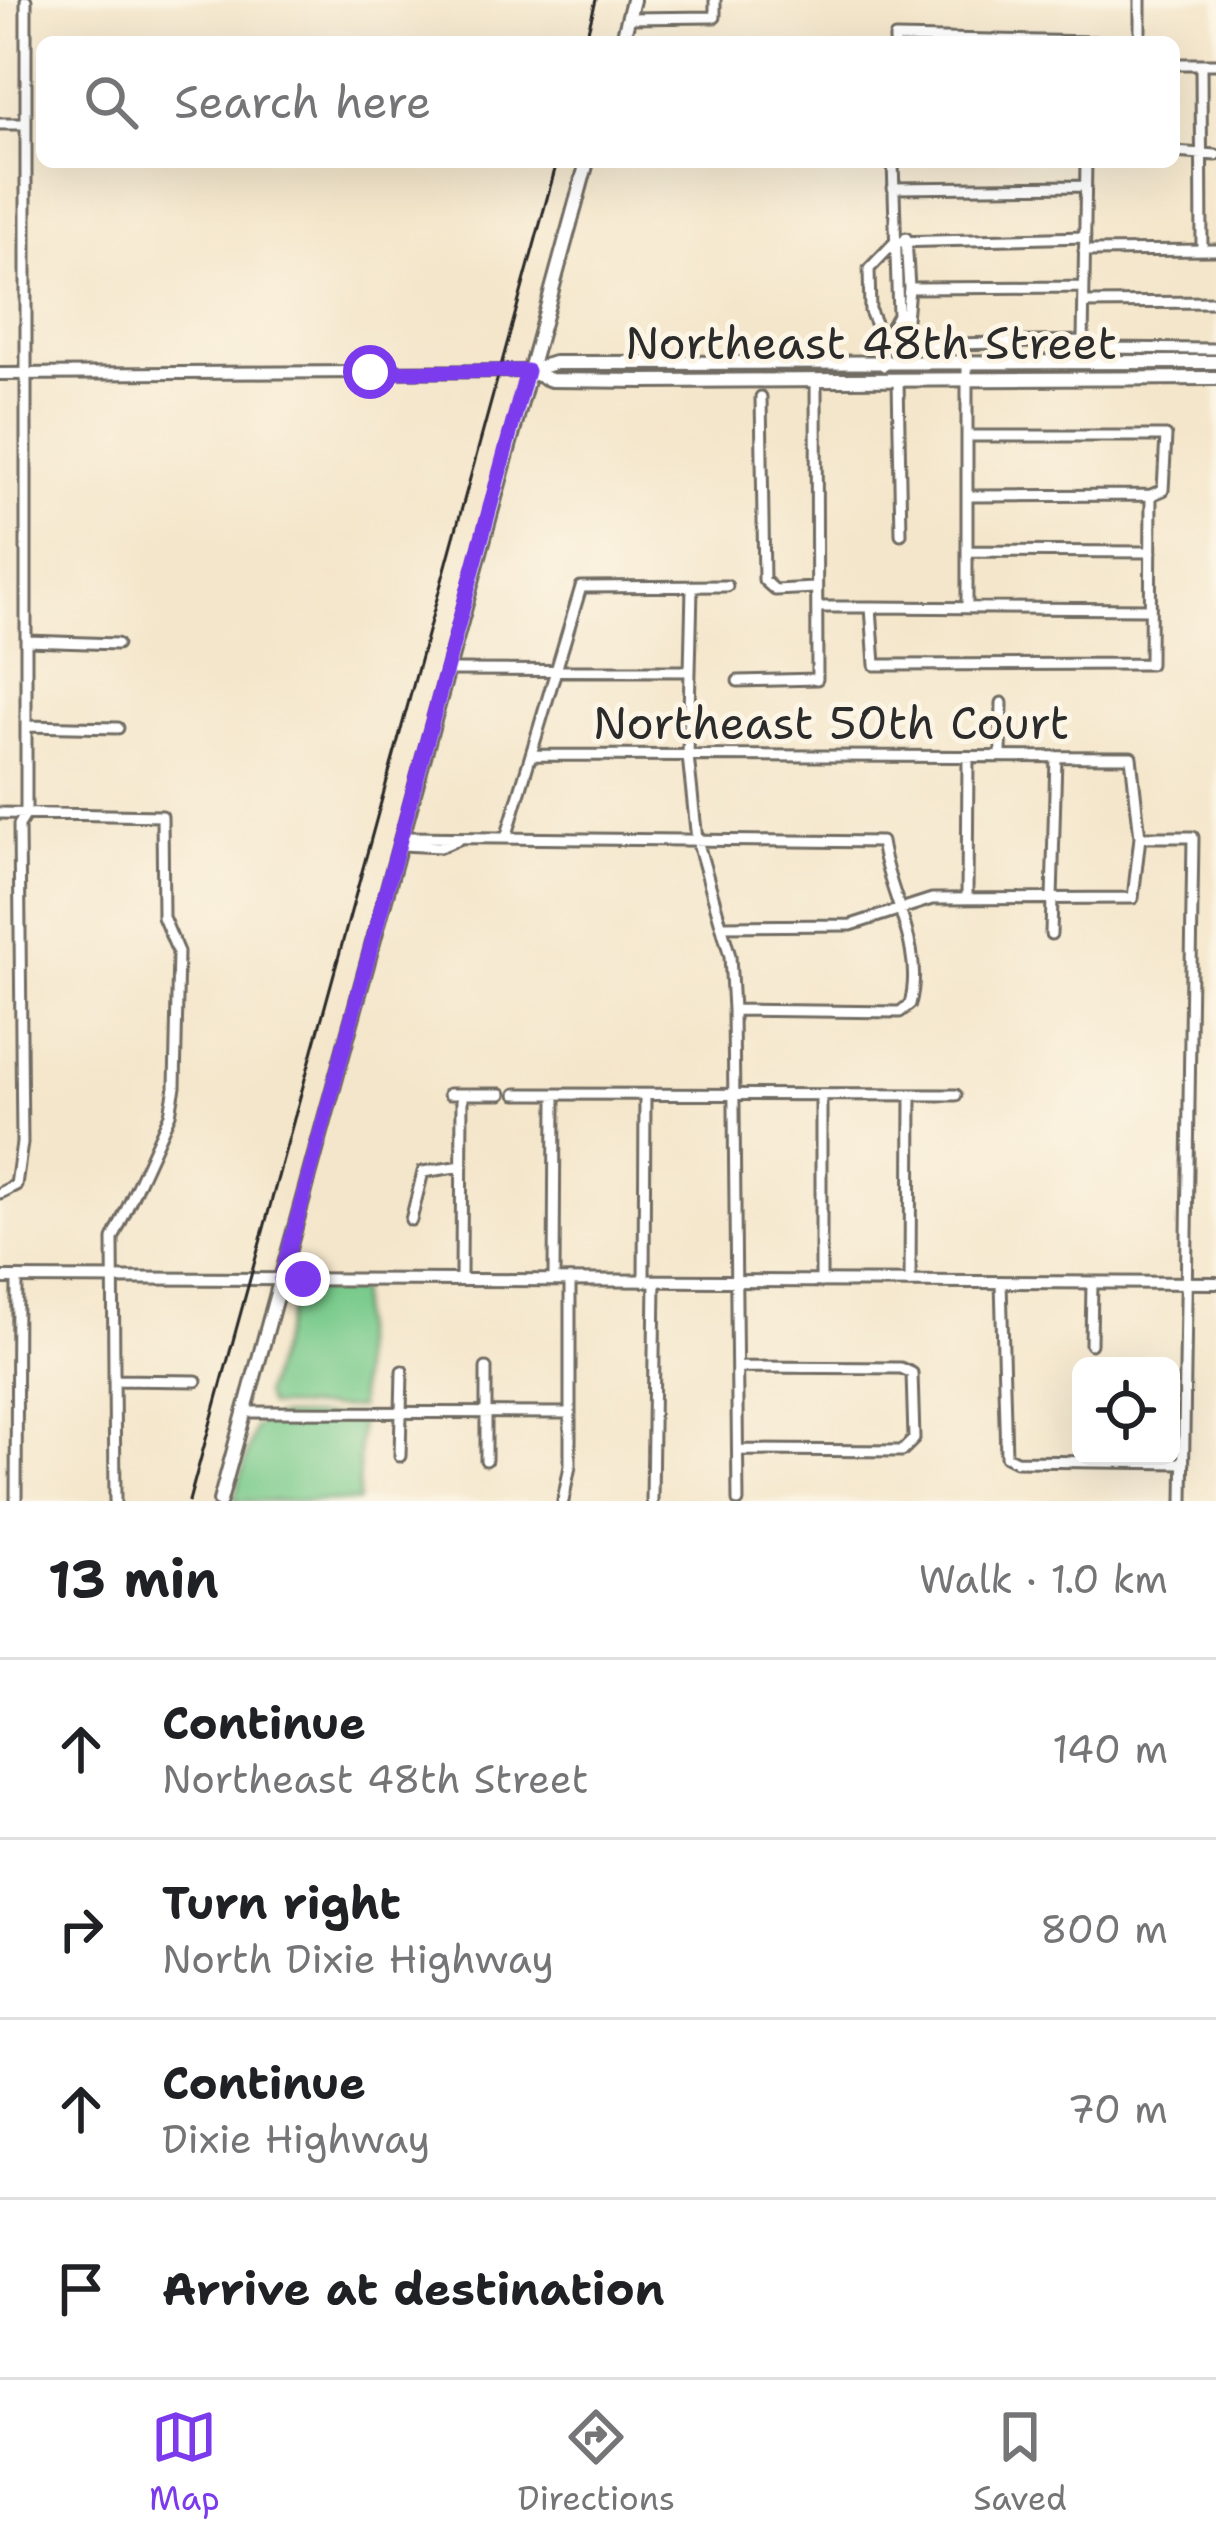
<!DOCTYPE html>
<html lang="en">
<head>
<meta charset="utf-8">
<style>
	:root { --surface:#fff; --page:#f6f6f6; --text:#202124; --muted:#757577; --line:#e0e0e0; --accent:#7c3aed }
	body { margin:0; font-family:"Shantell Sans",sans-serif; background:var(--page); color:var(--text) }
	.controls { position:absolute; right:36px; bottom:36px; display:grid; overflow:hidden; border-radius:18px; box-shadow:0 12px 48px #0002 }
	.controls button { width:108px; height:108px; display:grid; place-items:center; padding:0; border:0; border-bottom:3px solid var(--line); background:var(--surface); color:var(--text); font:60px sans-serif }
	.stop { position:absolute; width:36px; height:36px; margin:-27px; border:9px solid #7c3aed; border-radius:50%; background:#fff }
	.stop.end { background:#7c3aed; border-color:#fff; box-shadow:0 3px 12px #0008 }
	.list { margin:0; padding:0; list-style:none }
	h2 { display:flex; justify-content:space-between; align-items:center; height:156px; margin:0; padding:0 48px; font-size:51px }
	h2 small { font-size:39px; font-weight:400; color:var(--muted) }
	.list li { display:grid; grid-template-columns:78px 1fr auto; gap:36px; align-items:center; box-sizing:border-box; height:180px; padding:0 48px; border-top:3px solid var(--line) }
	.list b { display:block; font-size:45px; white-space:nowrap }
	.list p { margin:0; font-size:39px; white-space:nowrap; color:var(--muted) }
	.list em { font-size:39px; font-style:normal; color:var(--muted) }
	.icon { flex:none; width:66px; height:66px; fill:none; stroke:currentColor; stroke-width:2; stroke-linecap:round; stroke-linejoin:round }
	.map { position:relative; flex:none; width:1216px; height:1501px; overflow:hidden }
	.search { position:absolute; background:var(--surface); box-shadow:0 12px 48px #0002; left:36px; right:36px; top:36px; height:132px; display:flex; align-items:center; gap:30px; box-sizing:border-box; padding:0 42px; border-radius:18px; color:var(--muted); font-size:45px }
	.sheet { height:876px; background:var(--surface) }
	nav { display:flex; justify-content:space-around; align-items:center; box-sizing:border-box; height:168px; border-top:3px solid var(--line); background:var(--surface); font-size:33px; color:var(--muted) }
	nav a { display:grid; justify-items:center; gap:6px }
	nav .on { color:var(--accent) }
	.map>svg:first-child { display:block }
</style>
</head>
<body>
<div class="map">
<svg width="1216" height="1501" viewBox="0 0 1216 1501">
	<rect width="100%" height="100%" fill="#fcf5e5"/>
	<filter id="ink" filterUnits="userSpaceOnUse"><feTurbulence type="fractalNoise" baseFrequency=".00833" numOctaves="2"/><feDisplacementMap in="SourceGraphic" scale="24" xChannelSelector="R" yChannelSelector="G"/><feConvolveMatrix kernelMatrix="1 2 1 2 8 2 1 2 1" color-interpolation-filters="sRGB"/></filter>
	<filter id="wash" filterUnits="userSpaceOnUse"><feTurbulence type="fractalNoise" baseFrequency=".004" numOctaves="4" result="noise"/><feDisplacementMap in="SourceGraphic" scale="48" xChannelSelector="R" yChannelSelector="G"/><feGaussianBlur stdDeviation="2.7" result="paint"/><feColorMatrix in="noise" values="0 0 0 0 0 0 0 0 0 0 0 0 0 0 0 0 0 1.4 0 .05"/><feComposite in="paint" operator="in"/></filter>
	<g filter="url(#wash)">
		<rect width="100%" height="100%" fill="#f4e6cb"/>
		<path fill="#78ca8b" stroke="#527a5b" stroke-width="3" d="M306,1290L359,1291V1408L269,1406L264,1394L294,1298Z
			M277,1416H360L358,1501H234L255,1427Z"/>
	</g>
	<g filter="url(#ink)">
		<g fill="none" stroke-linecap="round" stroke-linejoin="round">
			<g stroke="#716c63" stroke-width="15">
				<path id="minor" d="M628,18L715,17V0
					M1140,31V0
					M895,42V38L1096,42
					M1174,64H1216
					M1201,64L1202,250
					M0,124H25
					M1174,152L1216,155
					M893,188L1085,186
					M906,238L909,288L904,339L912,345L1083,341L1095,348L1216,349
					M895,242L1085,237
					M1084,251L1216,250
					M909,288L1084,287
					M1084,303L1216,302
					M1083,341L1086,162
					M883,342L898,315L893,162
					M884,366L883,342L870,311L869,269L895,242
					M898,380L901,534
					M761,397L764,580L775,590L815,588
					M970,496L1151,495
					M968,551L1151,552
					M692,588L688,756L697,840L730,956L733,1010L738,1501
					M967,606V365
					M818,607H871L875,665L1150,664L1151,495L1163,490L1166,436H969
					M871,607L1150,609
					M27,641L117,644
					M450,670L690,671
					M738,681L817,679L816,381
					M26,726L118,728
					M531,755L1131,757L1140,837L1133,898L932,899L851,925L723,926
					M1001,755L1002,703
					M0,813L162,816L163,917L178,952L175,1087L170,1114L113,1239L115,1501
					M404,837L881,842C889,896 925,948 910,1004L900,1012L733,1010
					M1140,837H1193L1183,1501
					M506,838L581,587L727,586
					M402,845L440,847L461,838
					M967,897L968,757
					M1051,934L1056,757
					M449,1094H501
					M516,1094L956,1095
					M821,1096V1282
					M0,1193L16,1185L22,1143L19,825L26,814V0
					M411,1220L423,1172L462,1166
					M461,1279L462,1095
					M554,1280L555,1095
					M644,1281L645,1096
					M910,1282L911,1095
					M1001,1282L1006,1456L1016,1461L1184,1463
					M1091,1344L1092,1283
					M115,1380L196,1381
					M244,1412L570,1413
					M739,1450L902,1451L914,1439L912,1373L901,1368L740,1367
					M400,1456L402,1371
					M486,1460V1368
					M16,1501L17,1278
					M563,1501L570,1466V1280
					M652,1501L655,1281"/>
			</g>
			<g stroke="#716c63" stroke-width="16">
				<path id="tertiary" d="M0,374L527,371
					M0,1278L1216,1283"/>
			</g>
			<g stroke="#716c63" stroke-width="18">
				<path id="secondary" d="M622,42L633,0
					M527,371L551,380L643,381L1216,378
					M528,371L554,363L1216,362
					M220,1501L587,162"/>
			</g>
			<use href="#minor" stroke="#fff" stroke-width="9"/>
			<use href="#tertiary" stroke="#fff" stroke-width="10"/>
			<use href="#secondary" stroke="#fff" stroke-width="12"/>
			<path stroke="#2b2b2b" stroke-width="3" d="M585,42L596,0
				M189,1501L557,162"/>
		</g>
	</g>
	<g fill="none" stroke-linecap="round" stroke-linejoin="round" filter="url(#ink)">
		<path stroke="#7c3aed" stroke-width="15" d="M303,1279H281L527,371L370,372"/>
	</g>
	<g text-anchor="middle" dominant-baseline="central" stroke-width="10" stroke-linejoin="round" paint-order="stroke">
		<g font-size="45" fill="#2b2b2b" stroke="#fcf5e5">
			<text x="871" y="343">Northeast 48th Street</text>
			<text x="831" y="723">Northeast 50th Court</text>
		</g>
	</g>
</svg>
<div class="controls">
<button><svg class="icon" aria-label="locate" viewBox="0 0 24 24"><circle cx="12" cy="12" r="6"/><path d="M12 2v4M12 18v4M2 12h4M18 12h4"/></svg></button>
</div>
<div class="stop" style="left:370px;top:372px"></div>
<div class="stop end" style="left:303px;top:1279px"></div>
<div class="search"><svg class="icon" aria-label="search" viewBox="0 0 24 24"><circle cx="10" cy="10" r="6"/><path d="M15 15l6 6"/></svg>Search here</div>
</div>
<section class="sheet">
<h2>13 min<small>Walk · 1.0 km</small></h2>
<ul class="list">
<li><svg class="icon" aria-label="ahead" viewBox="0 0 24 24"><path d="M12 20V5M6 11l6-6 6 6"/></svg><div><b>Continue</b><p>Northeast 48th Street</p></div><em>140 m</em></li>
<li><svg class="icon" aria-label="right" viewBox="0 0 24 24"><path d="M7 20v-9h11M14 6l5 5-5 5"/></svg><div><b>Turn right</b><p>North Dixie Highway</p></div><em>800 m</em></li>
<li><svg class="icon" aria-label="ahead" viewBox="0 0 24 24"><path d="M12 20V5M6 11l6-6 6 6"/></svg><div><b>Continue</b><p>Dixie Highway</p></div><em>70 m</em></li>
<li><svg class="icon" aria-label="arrive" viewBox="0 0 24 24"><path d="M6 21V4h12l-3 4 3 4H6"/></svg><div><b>Arrive at destination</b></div></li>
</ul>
</section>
<nav>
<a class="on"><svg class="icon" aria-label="map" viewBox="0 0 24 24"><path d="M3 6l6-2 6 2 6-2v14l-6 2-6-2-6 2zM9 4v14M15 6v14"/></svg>Map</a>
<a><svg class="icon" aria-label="directions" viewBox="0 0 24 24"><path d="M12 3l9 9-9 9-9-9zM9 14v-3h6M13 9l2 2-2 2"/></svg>Directions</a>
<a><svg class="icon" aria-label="saved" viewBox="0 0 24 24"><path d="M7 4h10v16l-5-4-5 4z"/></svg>Saved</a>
</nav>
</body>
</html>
